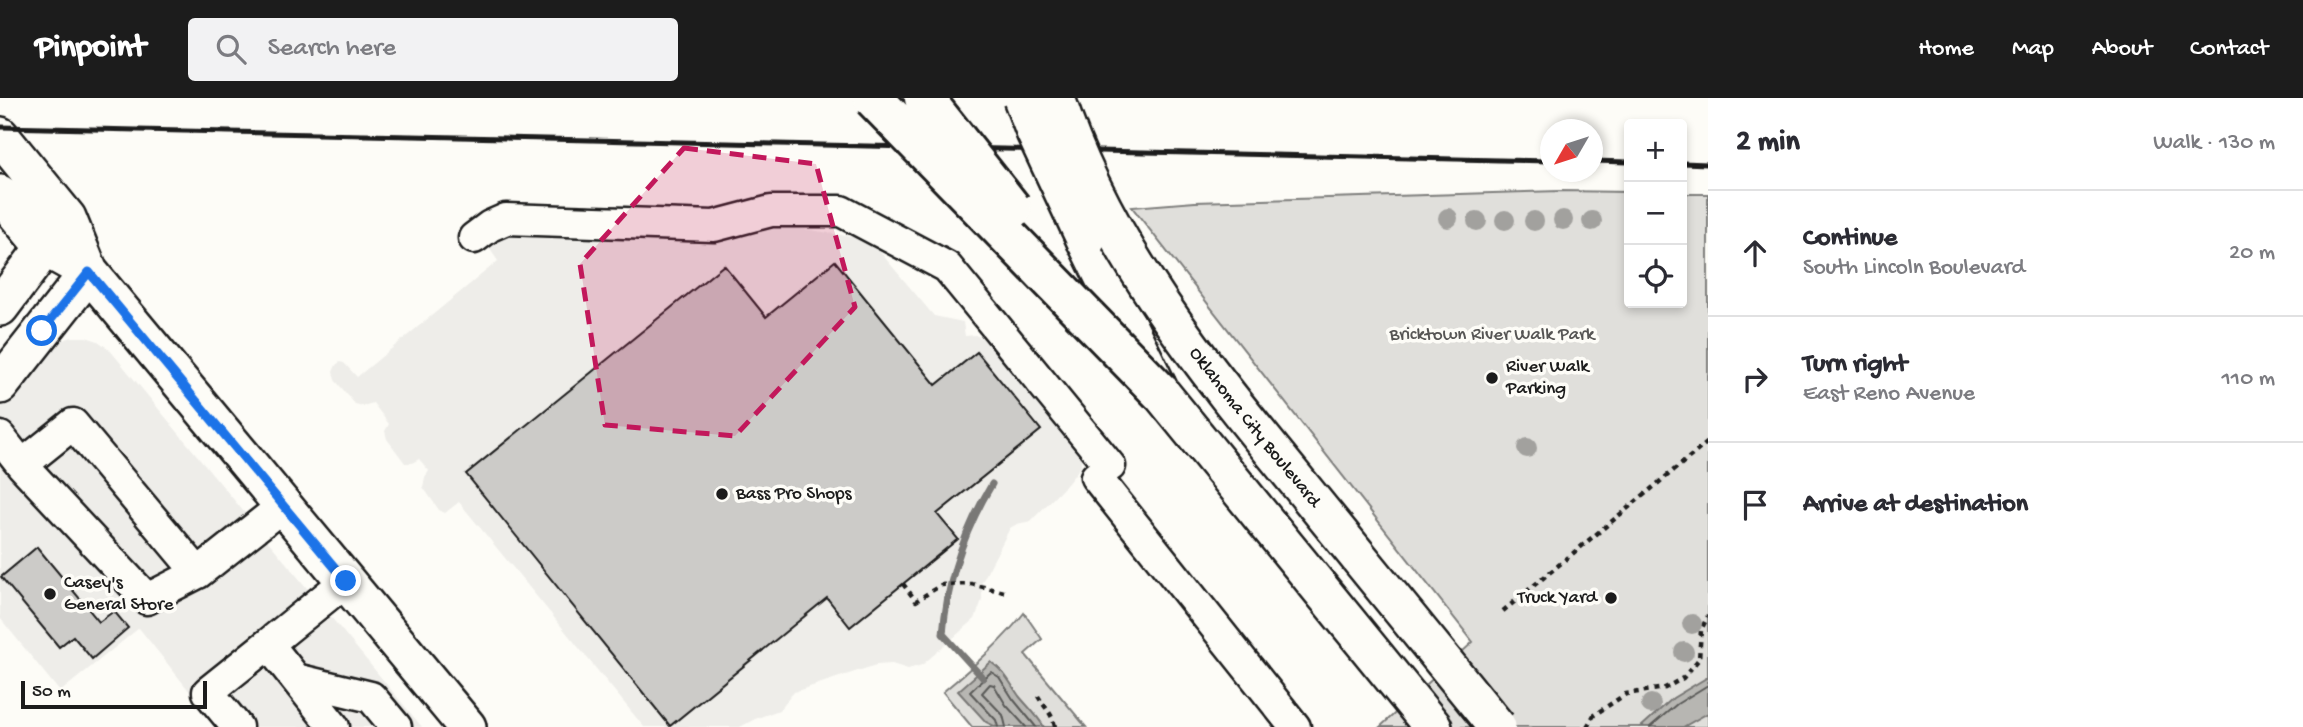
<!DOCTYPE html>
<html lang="en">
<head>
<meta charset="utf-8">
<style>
	:root { --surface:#fff; --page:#f2f2f3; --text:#2b2b33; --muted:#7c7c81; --line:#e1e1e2; --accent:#1c1c1c }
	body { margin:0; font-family:"Gochi Hand",sans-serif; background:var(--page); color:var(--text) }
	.controls { position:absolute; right:21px; top:21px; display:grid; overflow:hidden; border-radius:7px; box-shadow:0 4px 10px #0003 }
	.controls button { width:63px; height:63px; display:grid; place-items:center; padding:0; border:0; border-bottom:2px solid var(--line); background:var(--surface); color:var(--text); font:35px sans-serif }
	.compass { position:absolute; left:1540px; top:21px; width:63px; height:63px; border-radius:50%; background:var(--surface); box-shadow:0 4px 10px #0003; rotate:231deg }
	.scale { position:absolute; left:21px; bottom:18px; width:186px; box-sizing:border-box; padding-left:7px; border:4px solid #1c1c1c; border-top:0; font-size:19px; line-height:24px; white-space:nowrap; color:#1c1c1c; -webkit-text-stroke:5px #fdfcf7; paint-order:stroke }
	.stop { position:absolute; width:21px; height:21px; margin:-16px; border:5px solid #1a73e8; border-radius:50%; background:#fff }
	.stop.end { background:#1a73e8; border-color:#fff; box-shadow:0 2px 7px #0008 }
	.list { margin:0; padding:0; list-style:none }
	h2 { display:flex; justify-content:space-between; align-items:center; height:91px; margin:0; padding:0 28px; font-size:30px }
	h2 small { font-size:23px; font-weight:400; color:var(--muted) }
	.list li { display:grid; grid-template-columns:46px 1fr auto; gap:21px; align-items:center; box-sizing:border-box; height:126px; padding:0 28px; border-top:2px solid var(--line) }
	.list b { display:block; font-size:26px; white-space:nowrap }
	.list p { margin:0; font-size:23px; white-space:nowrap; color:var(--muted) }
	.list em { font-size:23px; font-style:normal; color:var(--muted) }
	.icon { flex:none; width:38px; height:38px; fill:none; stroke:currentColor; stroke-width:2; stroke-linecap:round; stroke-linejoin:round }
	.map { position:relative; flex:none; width:1708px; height:629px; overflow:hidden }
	header { display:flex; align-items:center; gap:42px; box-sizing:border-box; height:98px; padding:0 35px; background:var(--accent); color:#fff }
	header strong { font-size:33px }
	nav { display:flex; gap:38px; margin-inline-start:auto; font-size:24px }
	.search { width:490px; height:63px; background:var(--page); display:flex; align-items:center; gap:18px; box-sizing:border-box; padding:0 24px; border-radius:7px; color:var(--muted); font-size:26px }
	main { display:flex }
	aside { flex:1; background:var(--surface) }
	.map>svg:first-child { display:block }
</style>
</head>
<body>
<header>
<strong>Pinpoint</strong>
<div class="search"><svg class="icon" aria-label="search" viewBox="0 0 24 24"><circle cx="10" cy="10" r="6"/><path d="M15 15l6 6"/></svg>Search here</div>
<nav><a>Home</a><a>Map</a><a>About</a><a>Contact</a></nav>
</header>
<main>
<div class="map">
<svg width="1708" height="629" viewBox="0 0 1708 629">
	<rect width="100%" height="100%" fill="#fdfcf7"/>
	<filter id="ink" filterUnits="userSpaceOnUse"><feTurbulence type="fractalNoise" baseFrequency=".0143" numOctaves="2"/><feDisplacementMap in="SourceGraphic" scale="14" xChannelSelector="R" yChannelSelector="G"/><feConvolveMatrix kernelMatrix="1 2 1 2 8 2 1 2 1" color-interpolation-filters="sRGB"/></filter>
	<g filter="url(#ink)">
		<path fill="#eeede9" d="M781,127L870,142L934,218L963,224L965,238L975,237L987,242L1000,255L1081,355V368L1068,385L1031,423L1017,426L1010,430L982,484V502L975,521L922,567L908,571L892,566L876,567L794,594L779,612L755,621L740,629H644L459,404L445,415L439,412L423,389L425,379L429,373L419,361L412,365H405L387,341L385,333L389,326L373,305L363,308L355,306L335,282L333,274L336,267L340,264L344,265L357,279L498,163L487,147L490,143L509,135L669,140L720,145L727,140Z
			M72,239H86L98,243L109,251L422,629H218L139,530L60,594L0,520V311L42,256L57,244Z"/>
		<path fill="#e0dfdb" stroke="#7e7e7c" stroke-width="2" d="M1560,93L1629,94V205H1682V96H1708V629H1380L1473,544L1132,109L1195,104Z
			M1024,515L1042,541L1025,556L1086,629H972L943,594C972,569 1001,545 1024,515Z"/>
		<path fill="#b7b6b2" stroke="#797876" stroke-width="2" d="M991,564C1005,574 1010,585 1019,598C1028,609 1037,617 1044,629H996L986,624L958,593Z
			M1708,579V615L1683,629H1641L1673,600Z"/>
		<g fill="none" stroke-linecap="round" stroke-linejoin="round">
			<path stroke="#5a5a58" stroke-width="2" d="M998,629L996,622L970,594L991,574L999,579L1013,601L1036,629
				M1006,629L1003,617L982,595L990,586L994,587L1006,607L1026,629
				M1650,629L1677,606L1708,587"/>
			<path stroke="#797876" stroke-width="7" d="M983,580L943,536C947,483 965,431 992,386"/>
		</g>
		<path fill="#cccbc8" stroke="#1c1c1c" stroke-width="2" d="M835,163L936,287L977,254L1041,332L937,416L958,441L850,529L827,500L670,628L466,376L724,167L766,219Z
			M37,449L99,524L114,513L128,530L92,561L73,538L59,549L1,479Z"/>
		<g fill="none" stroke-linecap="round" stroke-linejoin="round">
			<g stroke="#1c1c1c" stroke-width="35">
				<path id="minor" d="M474,140L490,128L506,121L714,128L771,113H841L947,169L1110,368
					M0,339L22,367L147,501L198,475L284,407
					M22,367L73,326L198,475
					M1096,379L1295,629
					M268,546L346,483
					M296,581L371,599L396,629
					M237,629L208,594L268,546L334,629"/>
			</g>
			<g stroke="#1c1c1c" stroke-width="42">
				<path id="major" d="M0,38L67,120L89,174L467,629
					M0,96L44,149L89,174
					M1086,143L1160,294L1433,629
					M0,209L60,129
					M0,287L89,174"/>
			</g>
			<path stroke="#1c1c1c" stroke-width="4.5" stroke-dasharray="5 5" stroke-linecap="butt" d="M903,486L916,503L941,487L971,486L1004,494
				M1503,513L1708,344
				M1038,598C1044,609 1053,616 1055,629
				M1587,629L1594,617L1626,596L1665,590L1683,580L1699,561L1701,532L1708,518"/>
			<use href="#minor" stroke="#fdfcf7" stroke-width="30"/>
			<use href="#major" stroke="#fdfcf7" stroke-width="37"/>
			<path stroke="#1c1c1c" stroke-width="5" d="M0,29L1550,63
				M1592,63L1629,64
				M1682,65L1708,66"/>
			<g stroke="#1c1c1c" stroke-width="42" stroke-linecap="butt">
				<g id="major-bridge">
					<path d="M1022,0L1035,34L1086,143"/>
					<path id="s1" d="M1056,0C1104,148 1203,269 1300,387C1366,468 1431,548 1497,629"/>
				</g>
			</g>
			<g stroke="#1c1c1c" stroke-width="44" stroke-linecap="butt">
				<path id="highway-bridge" d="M873,0L1160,294
					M924,0L1012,111"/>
			</g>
			<use href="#major-bridge" stroke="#fdfcf7" stroke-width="37"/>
			<use href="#highway-bridge" stroke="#fdfcf7" stroke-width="38"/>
		</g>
		<g fill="#a2a19e">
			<circle cx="1448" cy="120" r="10"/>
			<circle cx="1505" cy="122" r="10"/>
			<circle cx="1563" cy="122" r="10"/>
			<circle cx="1477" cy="123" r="10"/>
			<circle cx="1534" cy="123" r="10"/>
			<circle cx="1592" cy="123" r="10"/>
			<circle cx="1527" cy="350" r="10"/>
			<circle cx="1692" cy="526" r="10"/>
			<circle cx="1684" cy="554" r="10"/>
			<circle cx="1651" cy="606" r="10"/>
		</g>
	</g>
	<g fill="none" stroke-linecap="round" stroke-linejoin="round" filter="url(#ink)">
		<path stroke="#1a73e8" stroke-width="9" d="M42,233L89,174L346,483"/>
	</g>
	<path fill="#c2185b" fill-opacity="0.2" stroke="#c2185b" stroke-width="5" stroke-dasharray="14 9" stroke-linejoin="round" d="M684,50L816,66L855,209L735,338L605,327L580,166Z"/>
	<g fill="#1c1c1c" stroke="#fdfcf7" stroke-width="2.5">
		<circle cx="1492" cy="280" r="7"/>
		<circle cx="722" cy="396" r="7"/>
		<circle cx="50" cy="496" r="7"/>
		<circle cx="1611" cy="500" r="7"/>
	</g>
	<g text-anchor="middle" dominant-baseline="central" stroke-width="7" stroke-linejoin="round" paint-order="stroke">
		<g font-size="19" fill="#575655" stroke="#fdfcf7">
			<text x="1492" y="237">Bricktown River Walk Park</text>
		</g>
		<g font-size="19" fill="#1c1c1c" stroke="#fdfcf7" text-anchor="start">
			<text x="1506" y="269">River Walk<tspan x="1506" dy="22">Parking</tspan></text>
			<text x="736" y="396">Bass Pro Shops</text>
			<text x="64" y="485">Casey's<tspan x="64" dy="22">General Store</tspan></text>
			<text x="1597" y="500" text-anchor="end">Truck Yard</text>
		</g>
		<g font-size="19" fill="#1c1c1c" stroke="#fdfcf7">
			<text stroke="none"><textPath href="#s1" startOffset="387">Oklahoma City Boulevard</textPath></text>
		</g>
	</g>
</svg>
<div class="controls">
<button>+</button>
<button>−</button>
<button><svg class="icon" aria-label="locate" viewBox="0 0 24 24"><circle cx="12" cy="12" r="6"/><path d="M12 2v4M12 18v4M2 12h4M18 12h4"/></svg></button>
</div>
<svg class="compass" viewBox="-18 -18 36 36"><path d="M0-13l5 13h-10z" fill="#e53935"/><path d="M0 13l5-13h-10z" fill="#7c7c81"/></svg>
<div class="scale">50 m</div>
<div class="stop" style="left:42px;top:233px"></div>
<div class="stop end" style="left:346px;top:483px"></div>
</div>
<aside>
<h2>2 min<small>Walk · 130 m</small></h2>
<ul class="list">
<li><svg class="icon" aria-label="ahead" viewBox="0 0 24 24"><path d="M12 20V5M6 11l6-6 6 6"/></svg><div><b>Continue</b><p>South Lincoln Boulevard</p></div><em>20 m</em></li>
<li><svg class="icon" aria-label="right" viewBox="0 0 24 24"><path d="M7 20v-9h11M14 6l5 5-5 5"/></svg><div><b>Turn right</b><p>East Reno Avenue</p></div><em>110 m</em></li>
<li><svg class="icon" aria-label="arrive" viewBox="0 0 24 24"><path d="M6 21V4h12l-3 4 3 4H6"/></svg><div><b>Arrive at destination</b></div></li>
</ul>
</aside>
</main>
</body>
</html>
